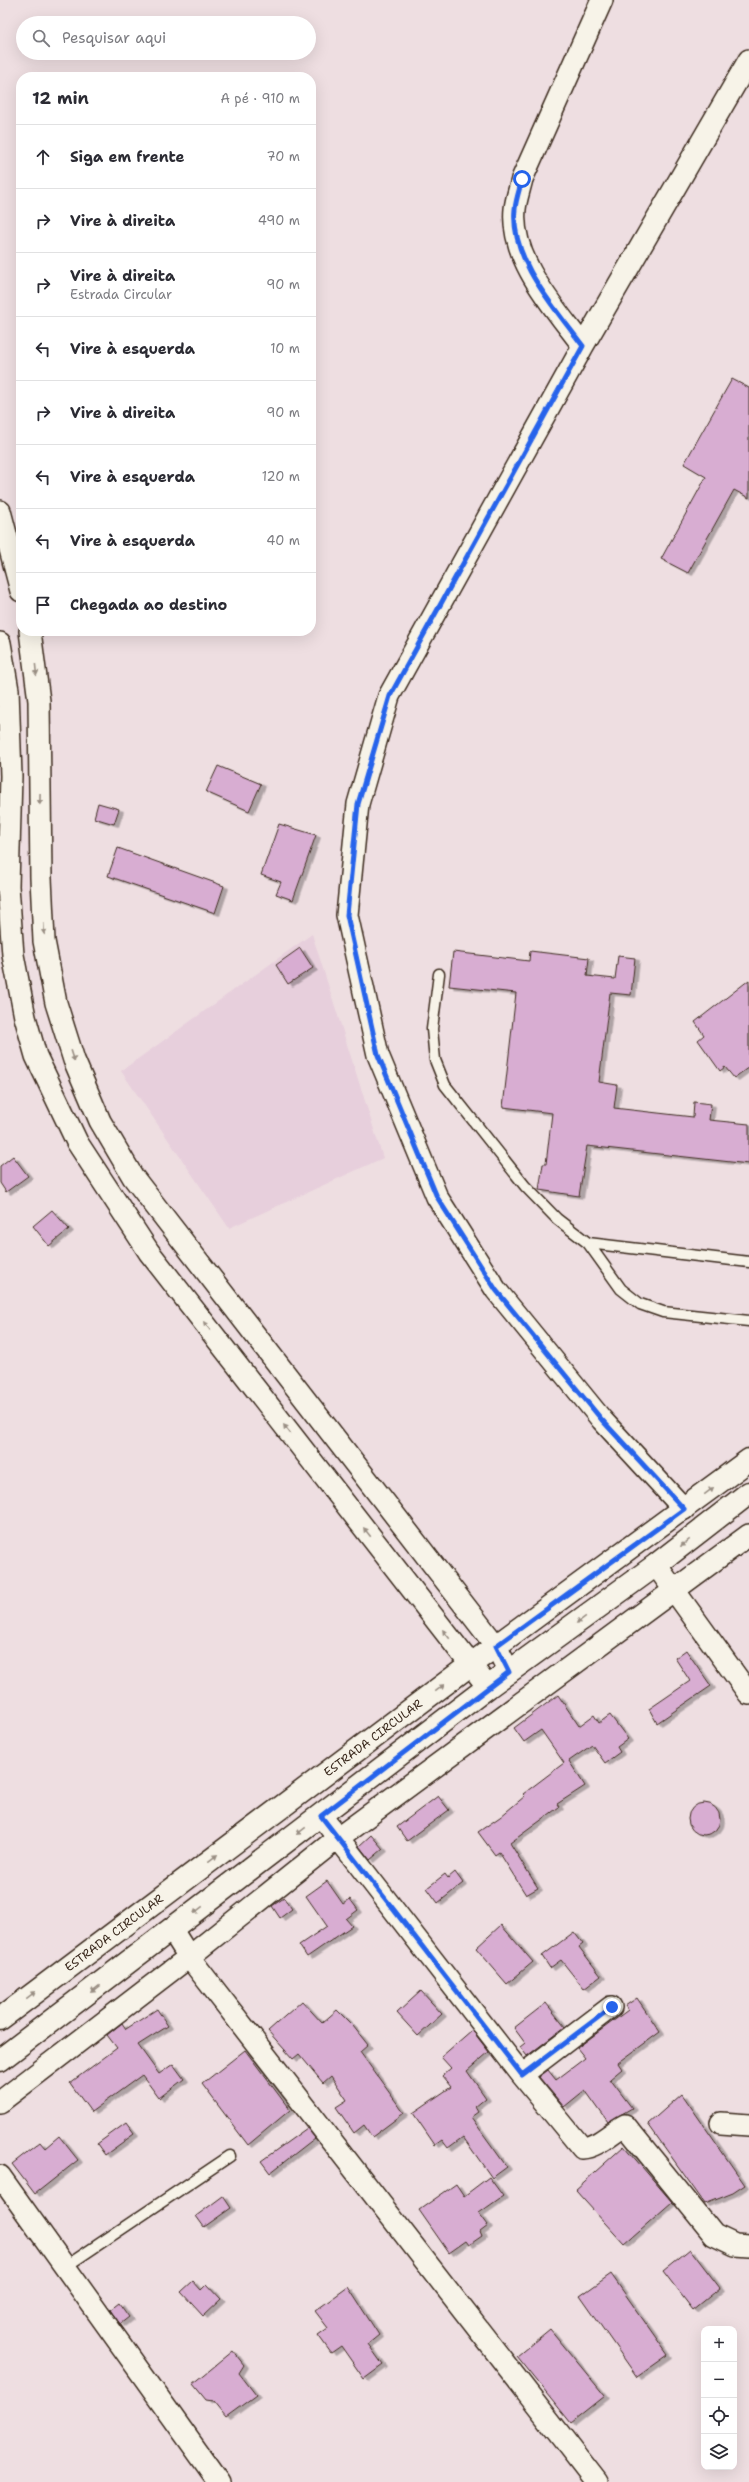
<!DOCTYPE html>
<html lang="pt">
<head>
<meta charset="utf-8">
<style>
	:root { --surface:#fff; --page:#f7f7f7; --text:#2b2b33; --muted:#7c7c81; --line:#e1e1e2 }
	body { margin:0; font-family:"Shantell Sans",sans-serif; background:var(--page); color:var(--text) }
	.controls { position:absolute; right:12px; bottom:12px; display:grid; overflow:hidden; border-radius:8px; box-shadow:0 4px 16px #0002 }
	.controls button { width:36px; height:36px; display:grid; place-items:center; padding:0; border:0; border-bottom:1px solid var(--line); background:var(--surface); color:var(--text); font:20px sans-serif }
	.stop { position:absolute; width:12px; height:12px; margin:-9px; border:3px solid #2563eb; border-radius:50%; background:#fff }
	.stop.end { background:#2563eb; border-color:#fff; box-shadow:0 1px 4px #0008 }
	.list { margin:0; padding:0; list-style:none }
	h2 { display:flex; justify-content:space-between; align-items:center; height:52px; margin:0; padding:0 16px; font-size:17px }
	h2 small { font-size:13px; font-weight:400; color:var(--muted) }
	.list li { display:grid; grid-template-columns:26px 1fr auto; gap:12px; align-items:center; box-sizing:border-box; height:64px; padding:0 16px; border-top:1px solid var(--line) }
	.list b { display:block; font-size:15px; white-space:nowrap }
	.list p { margin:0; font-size:13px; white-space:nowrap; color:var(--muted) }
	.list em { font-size:13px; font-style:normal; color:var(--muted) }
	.icon { flex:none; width:22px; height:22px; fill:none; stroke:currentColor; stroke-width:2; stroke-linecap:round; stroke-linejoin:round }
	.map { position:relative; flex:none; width:749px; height:2482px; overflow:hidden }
	.search { position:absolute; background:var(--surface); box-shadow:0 4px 16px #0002; left:16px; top:16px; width:300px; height:44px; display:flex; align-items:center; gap:10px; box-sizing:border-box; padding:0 14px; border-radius:22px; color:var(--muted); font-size:15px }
	.panel { position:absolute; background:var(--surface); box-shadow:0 4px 16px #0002; left:16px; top:72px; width:300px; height:564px; border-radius:16px }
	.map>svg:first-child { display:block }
</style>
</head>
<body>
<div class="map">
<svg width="749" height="2482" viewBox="0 0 749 2482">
	<defs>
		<filter id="shadow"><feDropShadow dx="4.5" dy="2.5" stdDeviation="0" flood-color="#0004"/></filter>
	</defs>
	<rect width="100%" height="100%" fill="#eedee1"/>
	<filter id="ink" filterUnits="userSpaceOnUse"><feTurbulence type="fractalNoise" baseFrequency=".025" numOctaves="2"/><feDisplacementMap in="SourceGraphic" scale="8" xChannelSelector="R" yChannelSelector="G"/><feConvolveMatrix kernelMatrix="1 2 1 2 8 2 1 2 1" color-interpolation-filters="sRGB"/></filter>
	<g filter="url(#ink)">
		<path fill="#e7cfdc" d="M312,934L383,1158L229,1228L121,1071Z"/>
		<path fill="#d8add2" stroke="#3b2a1e" filter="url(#shadow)" d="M732,379L749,388V498L734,490L688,573L661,559L706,477L684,464Z
			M218,766L261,784L249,811L206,792Z
			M98,803L119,809L114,824L94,818Z
			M279,824L316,835L293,900L276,894L281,882L261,875Z
			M118,848L224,886L215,913L108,876Z
			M300,948L313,968L288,984L276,965Z
			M530,951L589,958L587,976L615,979L618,956L635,958L631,995L610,993L599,1082L617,1085L614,1108L693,1117L694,1102L711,1104L709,1120L749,1124V1164L587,1146L579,1196L539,1190L543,1164H546L552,1113L503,1107L516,993L449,986L453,952L529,961Z
			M749,980V1067L734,1078L725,1067L720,1071L698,1040L704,1035L695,1022Z
			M13,1156L28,1176L6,1192L0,1183V1166Z
			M52,1210L69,1229L49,1246L33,1226Z
			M686,1650L711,1686L657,1723L649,1709L690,1681L675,1658Z
			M558,1695L579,1726L594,1715L599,1723L610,1715L628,1739L617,1747L620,1752L605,1763L592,1745L569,1761L585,1786L557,1804L559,1807L510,1843L538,1888L526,1895L499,1852L495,1855L478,1832L500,1817L525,1796L523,1794L564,1763L541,1730L524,1742L514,1728Z
			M438,1796L449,1810L407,1841L397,1827Z
			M688 1819a16 16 0 1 1 32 0a16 16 0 1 1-32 0Z
			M371,1835L383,1849L370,1860L359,1846Z
			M455,1872L463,1883L438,1903L427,1888L445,1874L448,1878Z
			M327,1881L343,1904L350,1899L358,1910L346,1919L352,1926L307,1957L299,1945L327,1926L306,1896Z
			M284,1898L292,1909L280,1918L272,1906Z
			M501,1925L533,1962L507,1984L476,1948Z
			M574,1932L583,1944L579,1947L601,1976L584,1989L561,1960L550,1968L542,1956Z
			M421,1991L442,2014L418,2036L397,2013Z
			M637,1998L660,2032L618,2063L622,2069L610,2079L632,2108L608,2122L585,2090L564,2107L539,2077L548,2070L556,2080L585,2058L577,2048L628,2010L625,2006Z
			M302,2001L322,2023L337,2010L353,2026L368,2045L360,2052L404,2113L372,2137L364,2125L354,2133L336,2107L347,2100L331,2076L323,2083L299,2054L293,2059L268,2031Z
			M546,2003L565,2027L527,2056L520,2047L525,2043L514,2028Z
			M157,2009L168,2026L138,2045L159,2074L173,2064L184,2079L159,2098L142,2075L91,2112L70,2083L117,2048L107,2035L122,2023L126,2029Z
			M472,2030L489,2052L467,2071L486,2098L475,2107L478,2112L471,2117L507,2167L492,2178L463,2137L448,2148L442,2140L435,2145L413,2113L451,2087L442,2076L451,2068L441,2057Z
			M245,2050L290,2110L248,2145L202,2084Z
			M682,2094L745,2185L733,2193L705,2204L648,2124Z
			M126,2123L134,2134L105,2155L97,2144Z
			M307,2128L315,2138L270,2173L261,2161Z
			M59,2136L78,2160L35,2194L12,2164L40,2142L45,2148Z
			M624,2146L672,2202L624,2244L575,2190Z
			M489,2177L503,2196L479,2213L488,2225L480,2231L482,2236L469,2245L466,2241L449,2253L419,2210L456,2184L464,2196Z
			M223,2196L231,2208L204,2227L196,2216Z
			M690,2249L720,2288L693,2310L663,2271Z
			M611,2274L668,2355L637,2377L580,2296Z
			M193,2281L201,2290L207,2284L221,2299L203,2316L181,2292Z
			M348,2287L379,2335L368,2344L383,2365L364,2379L341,2346L331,2353L318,2335L328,2328L315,2311Z
			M119,2303L129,2317L120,2324L110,2310Z
			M550,2329L605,2396L571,2423L517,2356Z
			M233,2351L244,2365L239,2373L256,2395L226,2417L213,2401L206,2400L193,2384Z"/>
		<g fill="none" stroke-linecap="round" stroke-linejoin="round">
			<g stroke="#3b2a1e" stroke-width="13">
				<path id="lane" d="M439,974L432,1029L435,1060L445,1085L525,1186L557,1219L588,1243L621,1289L640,1304L663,1312L749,1321
					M588,1243L749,1262
					M65,2267L230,2156"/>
			</g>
			<g stroke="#3b2a1e" stroke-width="24">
				<path id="street" d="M583,346C555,308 510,260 515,209C516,199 520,188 522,179L602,0
					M0,511L21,591
					M30,631L39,701L41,878L44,941L56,1003L74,1060L100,1121L133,1177L496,1646L509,1672
					M0,643L8,690L11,776L8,886L13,955L25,1017L36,1056L77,1142L149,1252L488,1687
					M684,1509L602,1420L496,1290L437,1197L378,1055L347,915L358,804L389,696L583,346L749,60
					M656,1565L749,1694
					M321,1816L522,2075L582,2148C598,2147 610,2133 625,2125L714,2235L735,2245L749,2246
					M172,1930L189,1957L597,2482
					M522,2075L611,2007
					M0,2102L189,1957L338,1838L749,1535
					M721,2123L749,2125
					M0,2176L219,2482"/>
			</g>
			<g stroke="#3b2a1e" stroke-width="25">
				<path id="primary" d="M0,2019L470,1665L749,1460
					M0,2060L488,1687L656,1565L749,1493"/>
			</g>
			<use href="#lane" stroke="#f7f3e8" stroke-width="10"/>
			<use href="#street" stroke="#f7f3e8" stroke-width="21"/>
			<use href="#primary" stroke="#f7f3e8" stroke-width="22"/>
		</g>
		<defs><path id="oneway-solid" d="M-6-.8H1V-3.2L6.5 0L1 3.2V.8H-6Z"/></defs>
		<g fill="#998e83">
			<use href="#oneway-solid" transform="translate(36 670) rotate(84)"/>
			<use href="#oneway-solid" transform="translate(40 799) rotate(91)"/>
			<use href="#oneway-solid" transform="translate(44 929) rotate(87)"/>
			<use href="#oneway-solid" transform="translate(73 1056) rotate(72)"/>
			<use href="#oneway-solid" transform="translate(207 1326) rotate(-128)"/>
			<use href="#oneway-solid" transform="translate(287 1429) rotate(-128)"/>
			<use href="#oneway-solid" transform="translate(709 1491) rotate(-37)"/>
			<use href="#oneway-solid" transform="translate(367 1532) rotate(-128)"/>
			<use href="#oneway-solid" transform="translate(685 1543) rotate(142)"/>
			<use href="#oneway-solid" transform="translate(581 1620) rotate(144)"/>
			<use href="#oneway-solid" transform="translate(446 1634) rotate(-128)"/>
			<use href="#oneway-solid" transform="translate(440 1688) rotate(-37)"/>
			<use href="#oneway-solid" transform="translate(301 1831) rotate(142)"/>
			<use href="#oneway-solid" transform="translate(213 1858) rotate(-37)"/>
			<use href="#oneway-solid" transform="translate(198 1910) rotate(142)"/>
			<use href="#oneway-solid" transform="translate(95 1989) rotate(142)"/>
			<use href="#oneway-solid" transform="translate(31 1995) rotate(-37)"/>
		</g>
	</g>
	<g fill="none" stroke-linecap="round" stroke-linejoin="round" filter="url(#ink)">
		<path stroke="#2563eb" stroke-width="5" d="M522,179C520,188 516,199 515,209C510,260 555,308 583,346L390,696L358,804L347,915L378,1055L437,1197L496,1290L602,1420L684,1509L496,1646L509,1672L321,1816L522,2075L612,2007"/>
	</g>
	<g text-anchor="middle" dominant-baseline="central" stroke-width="3" stroke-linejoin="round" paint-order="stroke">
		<g font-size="12" fill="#3b2a1e" stroke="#f7f3e8">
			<text transform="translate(373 1738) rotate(-37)">ESTRADA CIRCULAR</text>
			<text transform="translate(114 1933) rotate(-37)">ESTRADA CIRCULAR</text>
		</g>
	</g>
</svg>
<div class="controls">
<button>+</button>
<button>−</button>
<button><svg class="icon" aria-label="locate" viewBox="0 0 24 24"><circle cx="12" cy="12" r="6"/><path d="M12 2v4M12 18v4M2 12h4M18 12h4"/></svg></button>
<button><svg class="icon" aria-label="layers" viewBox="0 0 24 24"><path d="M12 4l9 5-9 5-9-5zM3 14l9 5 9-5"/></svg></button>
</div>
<div class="stop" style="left:522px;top:179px"></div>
<div class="stop end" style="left:612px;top:2007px"></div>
<div class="search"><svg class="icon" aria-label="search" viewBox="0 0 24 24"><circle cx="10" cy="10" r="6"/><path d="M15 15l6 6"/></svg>Pesquisar aqui</div>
<section class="panel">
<h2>12 min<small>A pé · 910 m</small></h2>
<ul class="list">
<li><svg class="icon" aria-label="ahead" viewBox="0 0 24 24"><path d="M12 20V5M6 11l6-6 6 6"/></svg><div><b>Siga em frente</b></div><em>70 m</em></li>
<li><svg class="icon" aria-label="right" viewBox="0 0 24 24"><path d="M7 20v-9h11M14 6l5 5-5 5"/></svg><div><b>Vire à direita</b></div><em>490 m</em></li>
<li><svg class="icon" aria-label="right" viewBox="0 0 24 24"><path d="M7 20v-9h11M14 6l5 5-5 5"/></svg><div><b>Vire à direita</b><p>Estrada Circular</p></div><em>90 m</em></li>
<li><svg class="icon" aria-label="left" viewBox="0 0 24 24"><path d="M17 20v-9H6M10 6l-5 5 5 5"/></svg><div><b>Vire à esquerda</b></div><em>10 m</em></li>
<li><svg class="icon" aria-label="right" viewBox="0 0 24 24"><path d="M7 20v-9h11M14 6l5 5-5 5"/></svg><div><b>Vire à direita</b></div><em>90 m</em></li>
<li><svg class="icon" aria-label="left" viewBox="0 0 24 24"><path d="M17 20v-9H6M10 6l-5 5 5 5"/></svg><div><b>Vire à esquerda</b></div><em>120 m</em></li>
<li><svg class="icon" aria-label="left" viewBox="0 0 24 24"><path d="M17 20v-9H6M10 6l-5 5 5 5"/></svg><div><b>Vire à esquerda</b></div><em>40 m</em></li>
<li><svg class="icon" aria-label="arrive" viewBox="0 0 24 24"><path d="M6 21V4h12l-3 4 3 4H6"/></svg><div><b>Chegada ao destino</b></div></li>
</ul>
</section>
</div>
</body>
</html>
